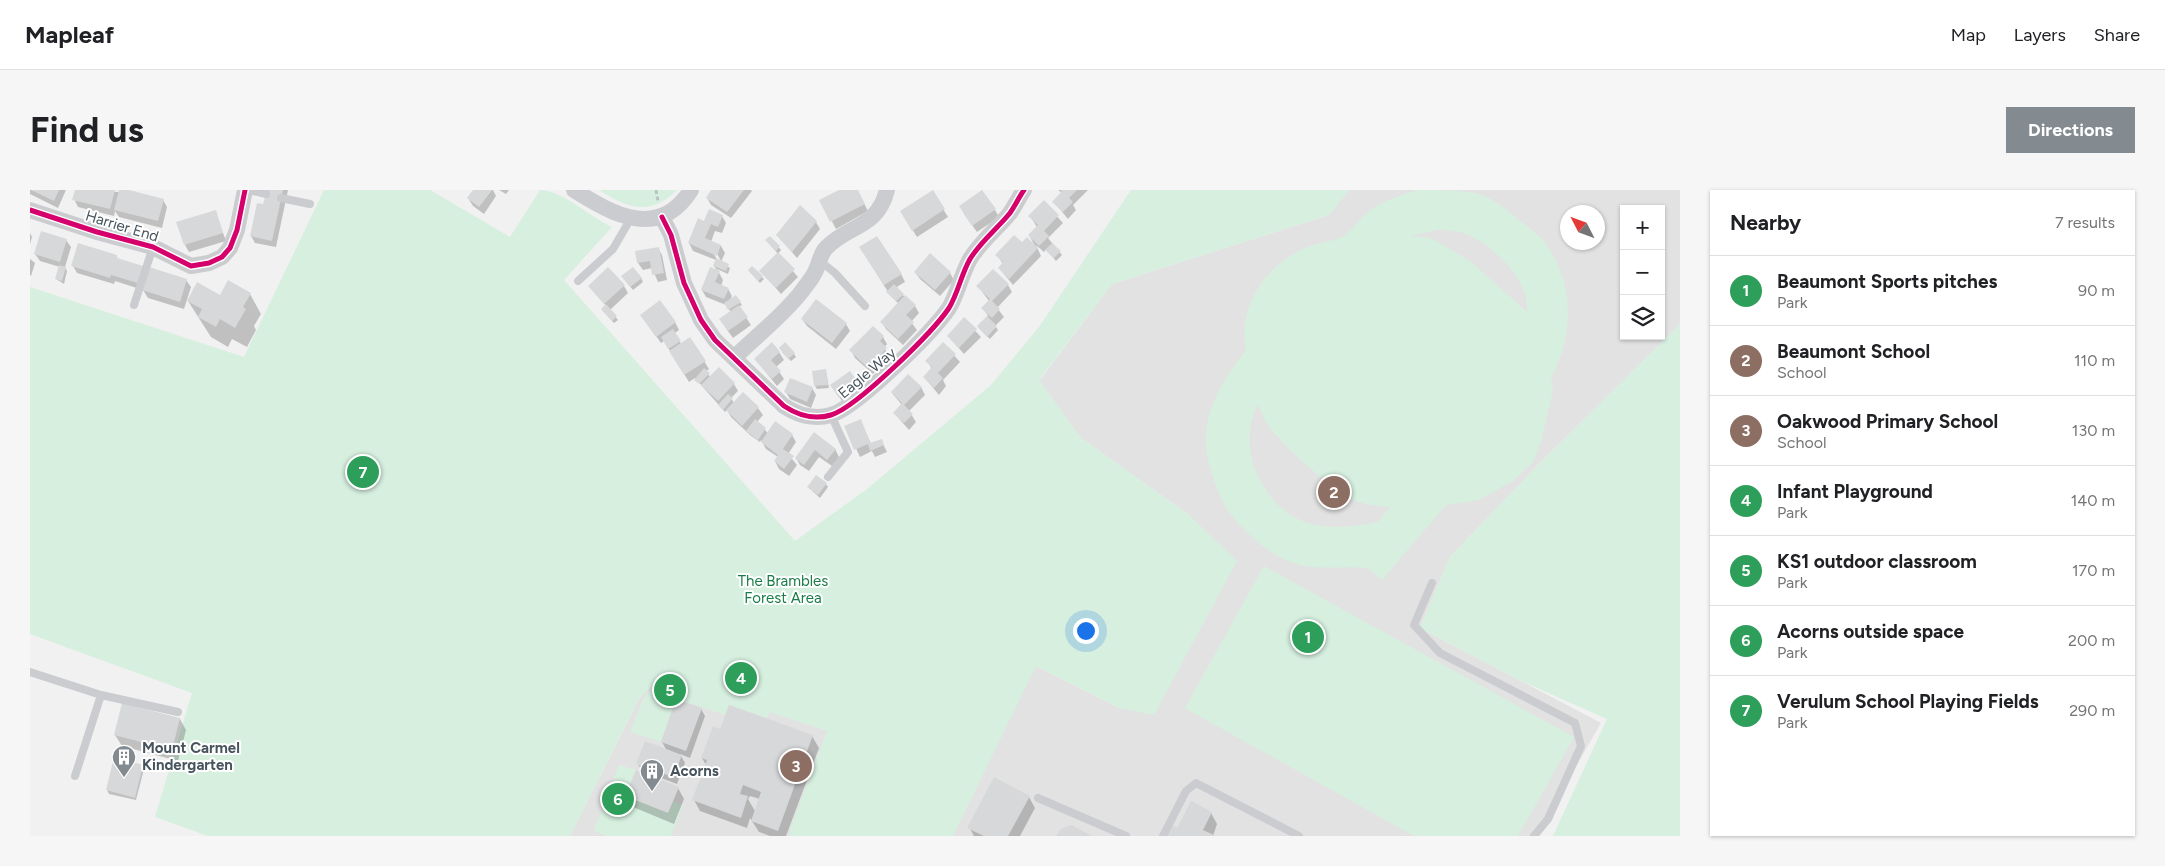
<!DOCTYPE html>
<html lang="en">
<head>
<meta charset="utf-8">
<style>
	:root { --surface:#fff; --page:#f6f6f6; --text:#202124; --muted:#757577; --line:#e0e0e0; --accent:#838b91 }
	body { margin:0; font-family:Figtree,sans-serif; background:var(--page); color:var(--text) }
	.controls { position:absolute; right:15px; top:15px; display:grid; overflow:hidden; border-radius:0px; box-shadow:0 1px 4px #0004 }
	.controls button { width:45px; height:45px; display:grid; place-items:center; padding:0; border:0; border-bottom:1px solid var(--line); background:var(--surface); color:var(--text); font:25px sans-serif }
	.compass { position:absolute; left:1530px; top:15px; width:45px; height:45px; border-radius:50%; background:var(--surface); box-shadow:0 1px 4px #0004; rotate:312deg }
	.you { position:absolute; left:1055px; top:440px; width:18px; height:18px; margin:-12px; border:4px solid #fff; border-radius:50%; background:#1a73e8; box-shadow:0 0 0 8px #1a73e833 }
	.badge { display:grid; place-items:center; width:32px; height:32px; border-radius:50%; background:var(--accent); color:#fff; font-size:16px; font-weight:700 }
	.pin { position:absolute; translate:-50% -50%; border:2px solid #fff; box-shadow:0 1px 5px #0006 }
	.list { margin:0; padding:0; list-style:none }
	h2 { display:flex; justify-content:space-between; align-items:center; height:65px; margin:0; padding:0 20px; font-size:21px }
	h2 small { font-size:16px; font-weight:400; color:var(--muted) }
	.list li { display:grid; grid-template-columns:32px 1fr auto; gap:15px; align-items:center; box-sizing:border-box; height:70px; padding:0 20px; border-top:1px solid var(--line) }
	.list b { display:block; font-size:19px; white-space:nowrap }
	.list p { margin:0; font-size:16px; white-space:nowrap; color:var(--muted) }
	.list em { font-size:16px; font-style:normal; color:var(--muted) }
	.icon { flex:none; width:28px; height:28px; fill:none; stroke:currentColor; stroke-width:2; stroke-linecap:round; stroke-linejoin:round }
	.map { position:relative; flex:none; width:1650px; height:646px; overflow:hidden; border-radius:0px }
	header { display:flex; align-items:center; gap:30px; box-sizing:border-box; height:70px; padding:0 25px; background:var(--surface); border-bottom:1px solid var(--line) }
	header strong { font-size:24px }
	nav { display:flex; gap:28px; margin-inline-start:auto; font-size:18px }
	.intro { display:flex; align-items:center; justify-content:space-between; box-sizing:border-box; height:120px; padding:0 30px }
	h1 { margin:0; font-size:35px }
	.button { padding:12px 22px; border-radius:0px; background:var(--accent); color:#fff; font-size:18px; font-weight:700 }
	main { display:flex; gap:30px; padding:0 30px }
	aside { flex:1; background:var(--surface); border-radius:0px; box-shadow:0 1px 4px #0004 }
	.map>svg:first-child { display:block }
</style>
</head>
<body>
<header>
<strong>Mapleaf</strong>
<nav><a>Map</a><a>Layers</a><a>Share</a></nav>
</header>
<div class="intro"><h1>Find us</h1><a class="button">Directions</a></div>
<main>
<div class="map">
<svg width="1650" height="646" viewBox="0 0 1650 646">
	<rect width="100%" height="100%" fill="#f1f1f1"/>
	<path fill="#e3e2e3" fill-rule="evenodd" d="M1319,0H1650V134L1504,279L1420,367L1390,438L1571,533L1506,646H540L610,507L661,458L1006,476L1089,518L1159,325L1051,248L1009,191L1082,94L1299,25ZM1594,19H1631V146H1594ZM1538,22H1568V52H1538Z"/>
	<path fill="#d6efdf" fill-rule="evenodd" d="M294,0H400L480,47L510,0C532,0 560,27 582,37L534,90L765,351L837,299L961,195L1009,137L1101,0H1319L1299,25L1082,94L1009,190L1051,248L1159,325L1207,371L1124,525L1089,518L1006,476L923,646H760V639L797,541L740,522L737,528L699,515L695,525L647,509L631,552L600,542L613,509L634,484L610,507L540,646H178L125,627L162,503L0,444V97L214,167Z
		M569,0H647C620,27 597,18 569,0Z
		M1387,0C1406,0 1427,0 1445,3C1462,7 1477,20 1490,31C1497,36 1505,42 1511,48C1545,89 1545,143 1521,188L1523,201L1511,252L1503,272L1483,291L1449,310L1416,315L1352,390L1338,378C1311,375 1285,382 1258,371C1237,362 1213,341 1199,322C1188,307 1174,266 1176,246C1178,213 1195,186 1216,161C1208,116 1234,77 1275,58C1286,53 1300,52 1312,47C1320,44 1328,30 1336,24C1351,11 1369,6 1387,0ZM1411,39C1418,41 1427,41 1434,43C1463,55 1499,88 1497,122L1440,71L1401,48L1381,46ZM1228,215C1232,222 1234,230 1239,236C1252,255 1305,303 1326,311C1337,315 1348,316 1360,317L1348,332C1324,337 1298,340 1275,332C1233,318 1204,255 1228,215Z
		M1650,134V646H1523L1577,529L1489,490L1390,438L1420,367L1504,279Z
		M1234,376L1544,547L1488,646H1384L1155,518Z
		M589,575L606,580L596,606L638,623L643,611L653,615L641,646H577L564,641Z"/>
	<path fill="#0003" fill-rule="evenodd" d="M0,0H36L28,18L0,4Z
		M46,0L89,2L94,0L133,10L137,17L132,38L89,27L85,21L84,26L48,17L44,9Z
		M238,0H258L246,57L225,53L221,46L234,16Z
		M444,0H463L466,6L454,24L443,16L438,8Z
		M469,0H479L476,4Z
		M682,0H721L722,1L701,28L681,15L677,8Z
		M811,0H827L838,21L806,39L791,11Z
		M1028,0H1058L1043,15L1046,20L1038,29L1024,12L1032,3Z
		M902,1L918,27L887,47L875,28Z
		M1014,12L1033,33L1018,48L1032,65L1026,71L1016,59L1014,62L1006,55L1011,66L983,95L969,78L973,74L967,65L992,54L1005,56L999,45L1007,37L1000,26Z
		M965,20L969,27L947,42L934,24Z
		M185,21L196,51L159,62L155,55Z
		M692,26L696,33L692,43L685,41L681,52L691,56L695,63L691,72L700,78L698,84L687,79L693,90L691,96L698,99L702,106L700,110L706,107L712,115L709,117L721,135L703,148L695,137L701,122L696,115L676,107L672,100L688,82L684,76L686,70L663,61L659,53L675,32ZM685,60L691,71H688L682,61Z
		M786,32L790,39L767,68L747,45Z
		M0,43L2,47L0,54Z
		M740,48L751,60L748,64L768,87L751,104L731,81L748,64L737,51Z
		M36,50L41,57L35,77L37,81L34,94L26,89L30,77L10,71L5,64Z
		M628,58L632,65L637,90L628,92L622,78L613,80L608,73Z
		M835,65L871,84L875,92L865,98L885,116L889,123L881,132L887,140L873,155L856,139L852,132L869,114L860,105Z
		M86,66L89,70L156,90L161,97L154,119L118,108L113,100L85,91L84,94L47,83L43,76Z
		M0,69L5,73L1,86L0,85Z
		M722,77L734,89L730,93L719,81Z
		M885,82L920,83L924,90L910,106L890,89Z
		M611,88L613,92L603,100L595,90Z
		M978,95L982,102L967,118L974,127L965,136L968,140L960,149L948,137L958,126L953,118L959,111L948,96Z
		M559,96H594L598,103L580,120L588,130L584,133L572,120L576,116Z
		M220,104L231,124L224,136L226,140L217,157L202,149L198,157L181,147L158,111Z
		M611,125L645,132L649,140L645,143L651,154L660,149L679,179L676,181L680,187L704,194L708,201L701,208L704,213L713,203L728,218L733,225L727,232L738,243L762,245L766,252L758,264L767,275L759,286L749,279L745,271L748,267L736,259L731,250L730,252L720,245L701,227L697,220L695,222L665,188L659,192L634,151L631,153Z
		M772,129L816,134L820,141L806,159L777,136Z
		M934,129L951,147L934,164L918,146Z
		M843,138L853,147L857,154L854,158L860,166L843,184L825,168L821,160Z
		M913,153L930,172L913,190L916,196L909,205L894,187L902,179L897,171Z
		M749,162L754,170L746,177L754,189L747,196L725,169Z
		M752,162L764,164L766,167L761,171Z
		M796,181L799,198L787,199L785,196Z
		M819,183L832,202L814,214L806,202Z
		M891,197L895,205L879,221L886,232L879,240L864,223L872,215L862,203Z
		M782,198L786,205L781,218L760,209L756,202Z
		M816,237L834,238L841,254L851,250L857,262L845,267L842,261L830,267Z
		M784,244L805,259L809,267L802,276L789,267L779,281L770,275L766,268Z
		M796,294L798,297L790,308L778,297Z
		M671,519L675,526L660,568L650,564L655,573L647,594L612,581L608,574L637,561L632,552Z
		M150,529L156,540L148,571L92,556L85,545Z
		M782,546L789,558L756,646H740L729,642L720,628L717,638L670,621L664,610L676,575L672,568ZM720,606L730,609L725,621L718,609Z
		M112,576L114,579L106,610L79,604L77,600Z
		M648,598L654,609L644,634L603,617L597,606Z
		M999,607L1005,618L990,646H944L939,637Z
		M1181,623L1187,634L1183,646H1138Z"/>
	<path fill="#d7d8d9" d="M1,0H29L24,11Z
		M45,0H85L80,19L42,10Z
		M89,0H99L134,9L128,31L84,20Z
		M237,0H253L242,51L220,46L227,13L233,14Z
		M443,0H462L449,17L437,8Z
		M681,0H714L697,22L676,8Z
		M809,0H828L835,14L800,32L789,10Z
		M903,0L915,19L882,41L870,21Z
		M952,0L966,19L942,36L929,16Z
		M1030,0H1047L1039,8L1043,12L1033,22L1022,12L1032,1Z
		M1014,10L1029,25L1014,41L1019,46L1009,56L998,45L1008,35L998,26Z
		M770,15L787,31L762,62L746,45Z
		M679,19L693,25L688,37L681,34L675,48L691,55L687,66L658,53L668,28L674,31Z
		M186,20L193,43L154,55L146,32Z
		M11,41L37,49L30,72L4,64Z
		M984,45L992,52L997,47L1008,58L979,89L968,78L973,72L965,65Z
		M740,46L750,56L746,61L735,50Z
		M847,46L872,84L854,95L829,57Z
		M48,53L87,65V68L113,76L108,93L81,85L80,88L41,76Z
		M1022,53L1031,61L1024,68L1015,60Z
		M629,57L634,83L622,85L620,71L607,73L605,61Z
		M748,62L765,79L746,98L729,81Z
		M900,63L921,82L905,100L884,82Z
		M686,68L699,74L696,81L683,76Z
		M29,75L36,77L32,91L25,89Z
		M722,76L733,86L728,91L718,80Z
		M119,77L157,89L150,112L112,100Z
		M578,77L595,95L574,114L558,96Z
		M603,77L612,88L600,97L591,86Z
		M680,77L690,81L685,92L699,98L694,109L671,100Z
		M963,79L979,94L962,111L970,119L962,128L951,118L960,109L946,96Z
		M198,90L221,103L213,117L216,119L205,138L190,129L186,137L168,127L172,119L157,111L167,92L190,105Z
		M864,94L874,104L866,111L856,102Z
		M706,105L711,112L698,120L694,113Z
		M875,105L886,115L876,125L884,132L868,149L850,132Z
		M786,109L817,133L802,153L771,129Z
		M630,110L646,132L626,147L610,125Z
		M576,114L587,126L582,131L571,119Z
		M709,115L718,127L698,141L689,129Z
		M957,126L967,136L957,147L947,136Z
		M934,127L947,139L929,158L917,146Z
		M843,136L854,146L850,151L857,158L838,178L819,160Z
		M643,139L651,151L638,159L631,147Z
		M660,147L676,171L654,185L639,161Z
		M742,152L750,162L741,170L751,181L742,189L724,169Z
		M755,152L765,163L758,169L749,158Z
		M913,152L926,164L908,183L913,188L904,198L893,187L902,177L895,171Z
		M689,177L705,193L688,211L671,195Z
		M674,178L680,183L669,194L664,190Z
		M796,179L798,195L784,196L782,181Z
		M820,181L829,194L809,208L800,195Z
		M878,184L892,197L874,215L883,224L874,233L863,223L872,213L861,202Z
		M760,188L783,197L777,212L754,202Z
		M713,202L729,217L712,236L696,220Z
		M698,204L703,208L693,220L688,215Z
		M725,229L736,238L728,250L716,241Z
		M831,229L840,253L852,249L854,255L840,261L838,254L824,260L814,236Z
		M745,231L763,244L753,259L764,266L754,279L744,271L748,265L731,252Z
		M784,242L806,259L797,270L785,260L774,275L765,268Z
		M786,285L797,293L788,305L777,297Z
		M646,509L672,518L656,561L631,552Z
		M92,513L150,528L142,560L84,545Z
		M699,515L783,545L748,641L721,631L731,602L713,595L710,604L718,606L711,628L662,610L677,570L671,568L683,536L690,539Z
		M615,551L652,565L643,587L606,574Z
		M84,567L113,575L105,608L76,600Z
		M606,580L649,597L638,623L595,606Z
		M964,587L1000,606L978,646H954L937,638Z
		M1161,611L1182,622L1173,640L1186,646H1136L1142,635L1147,638Z
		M1041,635L1062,646H1026L1031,639Z"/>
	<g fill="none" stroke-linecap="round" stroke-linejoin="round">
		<path stroke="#b9c4c1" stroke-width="3" stroke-dasharray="4 2.5" stroke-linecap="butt" d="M626,0L628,11"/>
		<path stroke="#cacccf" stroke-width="8" d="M219,0L236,4
			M251,8L280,14
			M790,71L805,83L835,116
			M548,91L583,59L601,28
			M104,115L123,57
			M798,287L818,262L801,225
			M1402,393L1384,435L1410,463L1545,533L1551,556L1518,629L1504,646
			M0,482L71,505L45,586
			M71,505L148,522
			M1008,608L1096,646
			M1133,646L1156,601L1166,593L1269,646"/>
		<path stroke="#cacccf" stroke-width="16" d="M544,0C582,24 629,51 661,0
			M0,20L67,42L123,57L161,76L179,73L192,67L200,58L207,40L215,0
			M632,27L641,45L654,93L671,130L685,150L754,216C769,226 784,230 801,225C827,217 903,142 919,118C928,103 931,85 940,69C951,51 967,39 980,23C985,16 989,7 994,0
			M704,168C726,146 753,126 772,101C776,95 782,89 785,82C789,75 790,64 796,58C819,34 847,39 857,0"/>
		<g stroke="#fff" stroke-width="8">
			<path id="cycleway" d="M0,20L67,42L123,57L161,76L179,73L192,67L200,58L207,40L215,0
				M632,27L641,45L654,93L671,130L685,150L754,216C769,226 784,230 801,225C827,217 903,142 919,118C928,103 931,85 940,69C951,51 967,39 980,23C985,16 989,7 994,0"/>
		</g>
		<use href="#cycleway" stroke="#d6006c" stroke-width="5"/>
	</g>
	<defs>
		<g id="building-pin" transform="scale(1.25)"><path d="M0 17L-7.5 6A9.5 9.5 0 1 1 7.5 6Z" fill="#838b91" stroke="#fff"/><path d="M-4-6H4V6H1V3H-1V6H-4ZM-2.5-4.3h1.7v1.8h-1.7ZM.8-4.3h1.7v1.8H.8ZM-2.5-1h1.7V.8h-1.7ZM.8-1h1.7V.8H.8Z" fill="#fff"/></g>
	</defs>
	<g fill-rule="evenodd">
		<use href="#building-pin" x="94" y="567"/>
		<use href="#building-pin" x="622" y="581"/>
	</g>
	<g text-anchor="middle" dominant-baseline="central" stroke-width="4" stroke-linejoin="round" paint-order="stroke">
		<g font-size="15" fill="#48545d" stroke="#fff">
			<text transform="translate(92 36) rotate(17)">Harrier End</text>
			<text transform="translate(837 183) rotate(-40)">Eagle Way</text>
		</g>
		<g font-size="15" fill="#1a7d48" stroke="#fff">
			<text x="753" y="391">The Brambles<tspan x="753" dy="17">Forest Area</tspan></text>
		</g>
		<g font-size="15" font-weight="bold" fill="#48545d" stroke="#fff" text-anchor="start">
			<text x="112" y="558">Mount Carmel<tspan x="112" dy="17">Kindergarten</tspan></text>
			<text x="640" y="581">Acorns</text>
		</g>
	</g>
</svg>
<div class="controls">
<button>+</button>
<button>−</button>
<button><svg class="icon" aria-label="layers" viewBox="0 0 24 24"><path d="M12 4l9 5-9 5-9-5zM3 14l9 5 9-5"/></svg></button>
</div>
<svg class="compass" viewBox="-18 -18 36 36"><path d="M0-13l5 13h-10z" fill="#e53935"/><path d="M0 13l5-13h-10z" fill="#757577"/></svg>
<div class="you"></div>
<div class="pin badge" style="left:1278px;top:447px;background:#2e9e5b">1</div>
<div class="pin badge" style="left:1304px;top:302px;background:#8d6e63">2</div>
<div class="pin badge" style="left:766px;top:576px;background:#8d6e63">3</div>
<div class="pin badge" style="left:711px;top:488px;background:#2e9e5b">4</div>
<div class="pin badge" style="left:640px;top:500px;background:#2e9e5b">5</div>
<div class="pin badge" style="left:588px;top:609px;background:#2e9e5b">6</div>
<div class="pin badge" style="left:333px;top:282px;background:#2e9e5b">7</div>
</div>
<aside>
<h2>Nearby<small>7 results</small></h2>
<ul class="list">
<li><span class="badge" style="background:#2e9e5b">1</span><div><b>Beaumont Sports pitches</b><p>Park</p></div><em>90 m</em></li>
<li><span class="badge" style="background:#8d6e63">2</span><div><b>Beaumont School</b><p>School</p></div><em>110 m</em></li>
<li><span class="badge" style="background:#8d6e63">3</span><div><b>Oakwood Primary School</b><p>School</p></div><em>130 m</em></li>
<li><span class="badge" style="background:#2e9e5b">4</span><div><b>Infant Playground</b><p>Park</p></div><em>140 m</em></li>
<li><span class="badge" style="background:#2e9e5b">5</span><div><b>KS1 outdoor classroom</b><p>Park</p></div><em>170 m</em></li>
<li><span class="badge" style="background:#2e9e5b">6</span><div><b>Acorns outside space</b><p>Park</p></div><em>200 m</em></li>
<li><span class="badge" style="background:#2e9e5b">7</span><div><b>Verulum School Playing Fields</b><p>Park</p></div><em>290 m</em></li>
</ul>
</aside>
</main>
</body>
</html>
